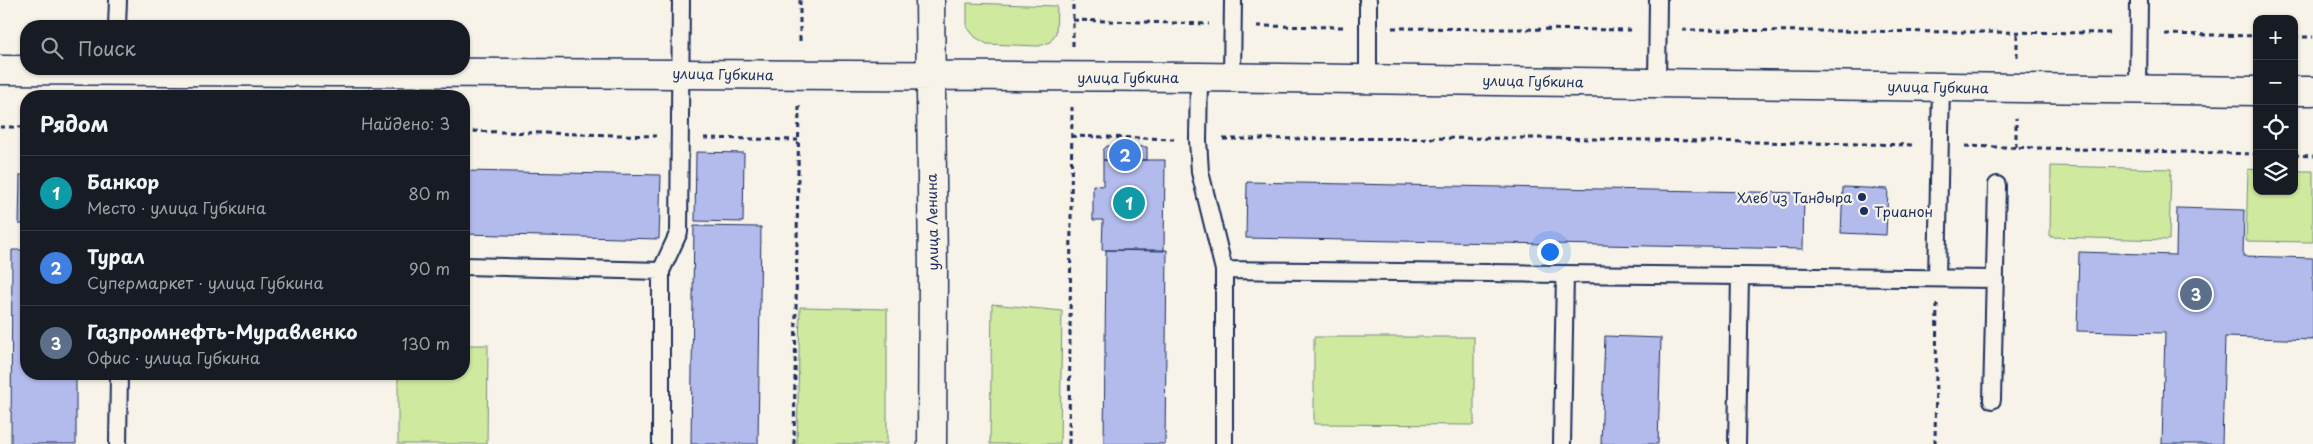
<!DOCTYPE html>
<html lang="ru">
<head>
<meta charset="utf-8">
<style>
	:root { --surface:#171b24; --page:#20242c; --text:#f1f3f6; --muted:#9ea1a6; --line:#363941; --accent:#ea580c }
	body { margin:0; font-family:"Playpen Sans",sans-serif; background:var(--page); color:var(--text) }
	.controls { position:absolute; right:15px; top:15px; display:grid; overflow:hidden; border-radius:10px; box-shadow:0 1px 4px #0004 }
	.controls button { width:45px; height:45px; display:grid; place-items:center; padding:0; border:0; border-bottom:1px solid var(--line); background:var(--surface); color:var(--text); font:25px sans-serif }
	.you { position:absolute; left:1549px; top:251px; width:18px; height:18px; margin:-12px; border:4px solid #fff; border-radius:50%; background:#1a73e8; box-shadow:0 0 0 8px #1a73e833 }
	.badge { display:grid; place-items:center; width:32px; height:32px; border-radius:50%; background:var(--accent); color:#fff; font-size:16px; font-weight:700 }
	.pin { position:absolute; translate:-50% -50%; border:2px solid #fff; box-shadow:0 1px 5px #0006 }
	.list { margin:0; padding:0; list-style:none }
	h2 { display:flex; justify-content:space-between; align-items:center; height:65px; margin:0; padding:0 20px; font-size:21px }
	h2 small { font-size:16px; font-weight:400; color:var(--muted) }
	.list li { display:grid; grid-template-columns:32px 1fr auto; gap:15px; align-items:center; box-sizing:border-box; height:75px; padding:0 20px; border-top:1px solid var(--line) }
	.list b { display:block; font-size:19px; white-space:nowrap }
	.list p { margin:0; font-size:16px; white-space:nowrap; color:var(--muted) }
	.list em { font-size:16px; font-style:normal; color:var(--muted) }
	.icon { flex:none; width:28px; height:28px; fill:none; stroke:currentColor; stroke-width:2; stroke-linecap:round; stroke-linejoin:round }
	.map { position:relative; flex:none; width:2313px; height:444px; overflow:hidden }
	.search { position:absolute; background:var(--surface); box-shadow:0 1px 4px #0004; left:20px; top:20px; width:450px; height:55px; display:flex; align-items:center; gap:12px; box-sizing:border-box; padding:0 18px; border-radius:20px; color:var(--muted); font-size:19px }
	.panel { position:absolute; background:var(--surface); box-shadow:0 1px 4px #0004; left:20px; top:90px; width:450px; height:290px; border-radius:20px }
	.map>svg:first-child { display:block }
</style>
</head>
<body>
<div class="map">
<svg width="2313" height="444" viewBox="0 0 2313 444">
	<rect width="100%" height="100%" fill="#f7f3e8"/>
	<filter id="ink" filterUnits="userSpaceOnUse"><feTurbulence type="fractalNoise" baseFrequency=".02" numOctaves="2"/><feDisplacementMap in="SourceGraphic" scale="10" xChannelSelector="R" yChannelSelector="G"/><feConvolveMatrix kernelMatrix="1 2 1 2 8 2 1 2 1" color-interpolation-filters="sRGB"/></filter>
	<g filter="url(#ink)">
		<path fill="#cfe99f" stroke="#758c7e" d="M967,3L1057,6L1056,33L1050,42L1039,46L987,44L975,37L967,27Z
			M2051,166L2171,169L2169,240L2050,237Z
			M2248,169L2257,170V191H2294V171H2313V242L2246,241Z
			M992,304L1062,311L1060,444H990Z
			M800,307L887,309V444H797Z
			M1314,337H1474V425L1314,424Z
			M464,345H488L487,444H398V374H464Z"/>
		<path fill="#b3bbec" stroke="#1b2f5e" d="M1107,146L1147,147V160H1103V150Z
			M696,152L744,153L743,222L695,221Z
			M1103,160H1165L1164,251L1102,250L1103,220H1093V185L1103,186Z
			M464,171L661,175L659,239L464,234Z
			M20,175H26V224H19Z
			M1247,182L1804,193L1803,249L1246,238Z
			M1843,187L1888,189L1886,235L1841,233Z
			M2177,208L2244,210L2243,256L2313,258V340L2225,337L2222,444H2162L2165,333L2077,331L2079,252L2176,255Z
			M694,226L761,227L758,444H691Z
			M12,250H26V374H76V444H11Z
			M1106,250H1167L1165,444H1104Z
			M1605,336L1661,338L1658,444H1601Z"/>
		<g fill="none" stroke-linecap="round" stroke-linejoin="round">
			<g stroke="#1b2f5e" stroke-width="20">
				<path id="lane" d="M1368,0V79
					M117,26L118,0
					M1199,77L1198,140L1200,172L1224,270V444
					M1232,77L1233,0
					M1657,83L1658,0
					M2138,89L2139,0
					M464,266L661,271
					M1224,270L1995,279
					M1937,278L1941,87
					M1992,400L1997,185
					M118,444L119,374
					M661,444V271L679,232L681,0
					M1562,444L1565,274
					M1737,444L1740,276"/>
			</g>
			<g stroke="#1b2f5e" stroke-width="31">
				<path id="secondary" d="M930,0L933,272L932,444
					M0,70L1199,77L2257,91
					M2294,91H2313"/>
			</g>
			<path stroke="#1b2f5e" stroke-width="3" stroke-dasharray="5 4" stroke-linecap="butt" d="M800,0V43
				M1073,20L1209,24
				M1257,26L1344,27
				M1392,28L1634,30
				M1682,30L2114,33
				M2165,34L2257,36
				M2294,37H2313
				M1073,46V0
				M2017,57V33
				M0,127H26
				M464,131L656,136
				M1071,136L1174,139
				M704,138L798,140
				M1223,139L1541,138L1914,145
				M1965,146L2257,154
				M2016,147V118
				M2294,155L2313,156
				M794,444L799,105
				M1069,444L1072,107
				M1935,444L1937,302"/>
			<use href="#lane" stroke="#f7f3e8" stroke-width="16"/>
			<use href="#secondary" stroke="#f7f3e8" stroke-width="28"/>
		</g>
	</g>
	<g fill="#1b2f5e" stroke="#f7f3e8" stroke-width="2">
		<circle cx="1862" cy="197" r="5"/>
		<circle cx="1864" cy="211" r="5"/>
	</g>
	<g text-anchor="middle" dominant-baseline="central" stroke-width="4.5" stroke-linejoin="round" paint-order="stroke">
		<g font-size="14" fill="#1b2f5e" stroke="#f7f3e8">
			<text transform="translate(723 74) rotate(1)">улица Губкина</text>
			<text x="1128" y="77">улица Губкина</text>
			<text transform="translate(1533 81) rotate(1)">улица Губкина</text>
			<text transform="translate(1938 87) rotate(1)">улица Губкина</text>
			<text transform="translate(932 222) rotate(-91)">улица Ленина</text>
		</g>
		<g font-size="14" fill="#1b2f5e" stroke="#f7f3e8" text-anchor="end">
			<text x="1852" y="197">Хлеб из Тандыра</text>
			<text x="1874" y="211" text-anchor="start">Трианон</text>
		</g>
	</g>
</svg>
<div class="controls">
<button>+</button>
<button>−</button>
<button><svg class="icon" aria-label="locate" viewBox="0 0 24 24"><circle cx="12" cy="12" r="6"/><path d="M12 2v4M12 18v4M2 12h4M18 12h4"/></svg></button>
<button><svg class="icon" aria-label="layers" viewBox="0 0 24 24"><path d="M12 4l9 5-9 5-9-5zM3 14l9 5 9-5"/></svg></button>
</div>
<div class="you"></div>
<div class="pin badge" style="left:1129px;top:203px;background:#0f9aa8">1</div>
<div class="pin badge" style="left:1125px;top:155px;background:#3f7fe0">2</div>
<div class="pin badge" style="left:2196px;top:294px;background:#5c6f8a">3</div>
<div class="search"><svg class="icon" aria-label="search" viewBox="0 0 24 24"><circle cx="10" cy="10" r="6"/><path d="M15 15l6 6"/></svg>Поиск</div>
<section class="panel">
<h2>Рядом<small>Найдено: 3</small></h2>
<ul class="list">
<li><span class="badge" style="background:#0f9aa8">1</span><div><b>Банкор</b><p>Место · улица Губкина</p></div><em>80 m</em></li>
<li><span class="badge" style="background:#3f7fe0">2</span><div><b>Турал</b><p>Супермаркет · улица Губкина</p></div><em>90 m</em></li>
<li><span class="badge" style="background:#5c6f8a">3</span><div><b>Газпромнефть-Муравленко</b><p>Офис · улица Губкина</p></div><em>130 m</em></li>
</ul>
</section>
</div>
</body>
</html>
